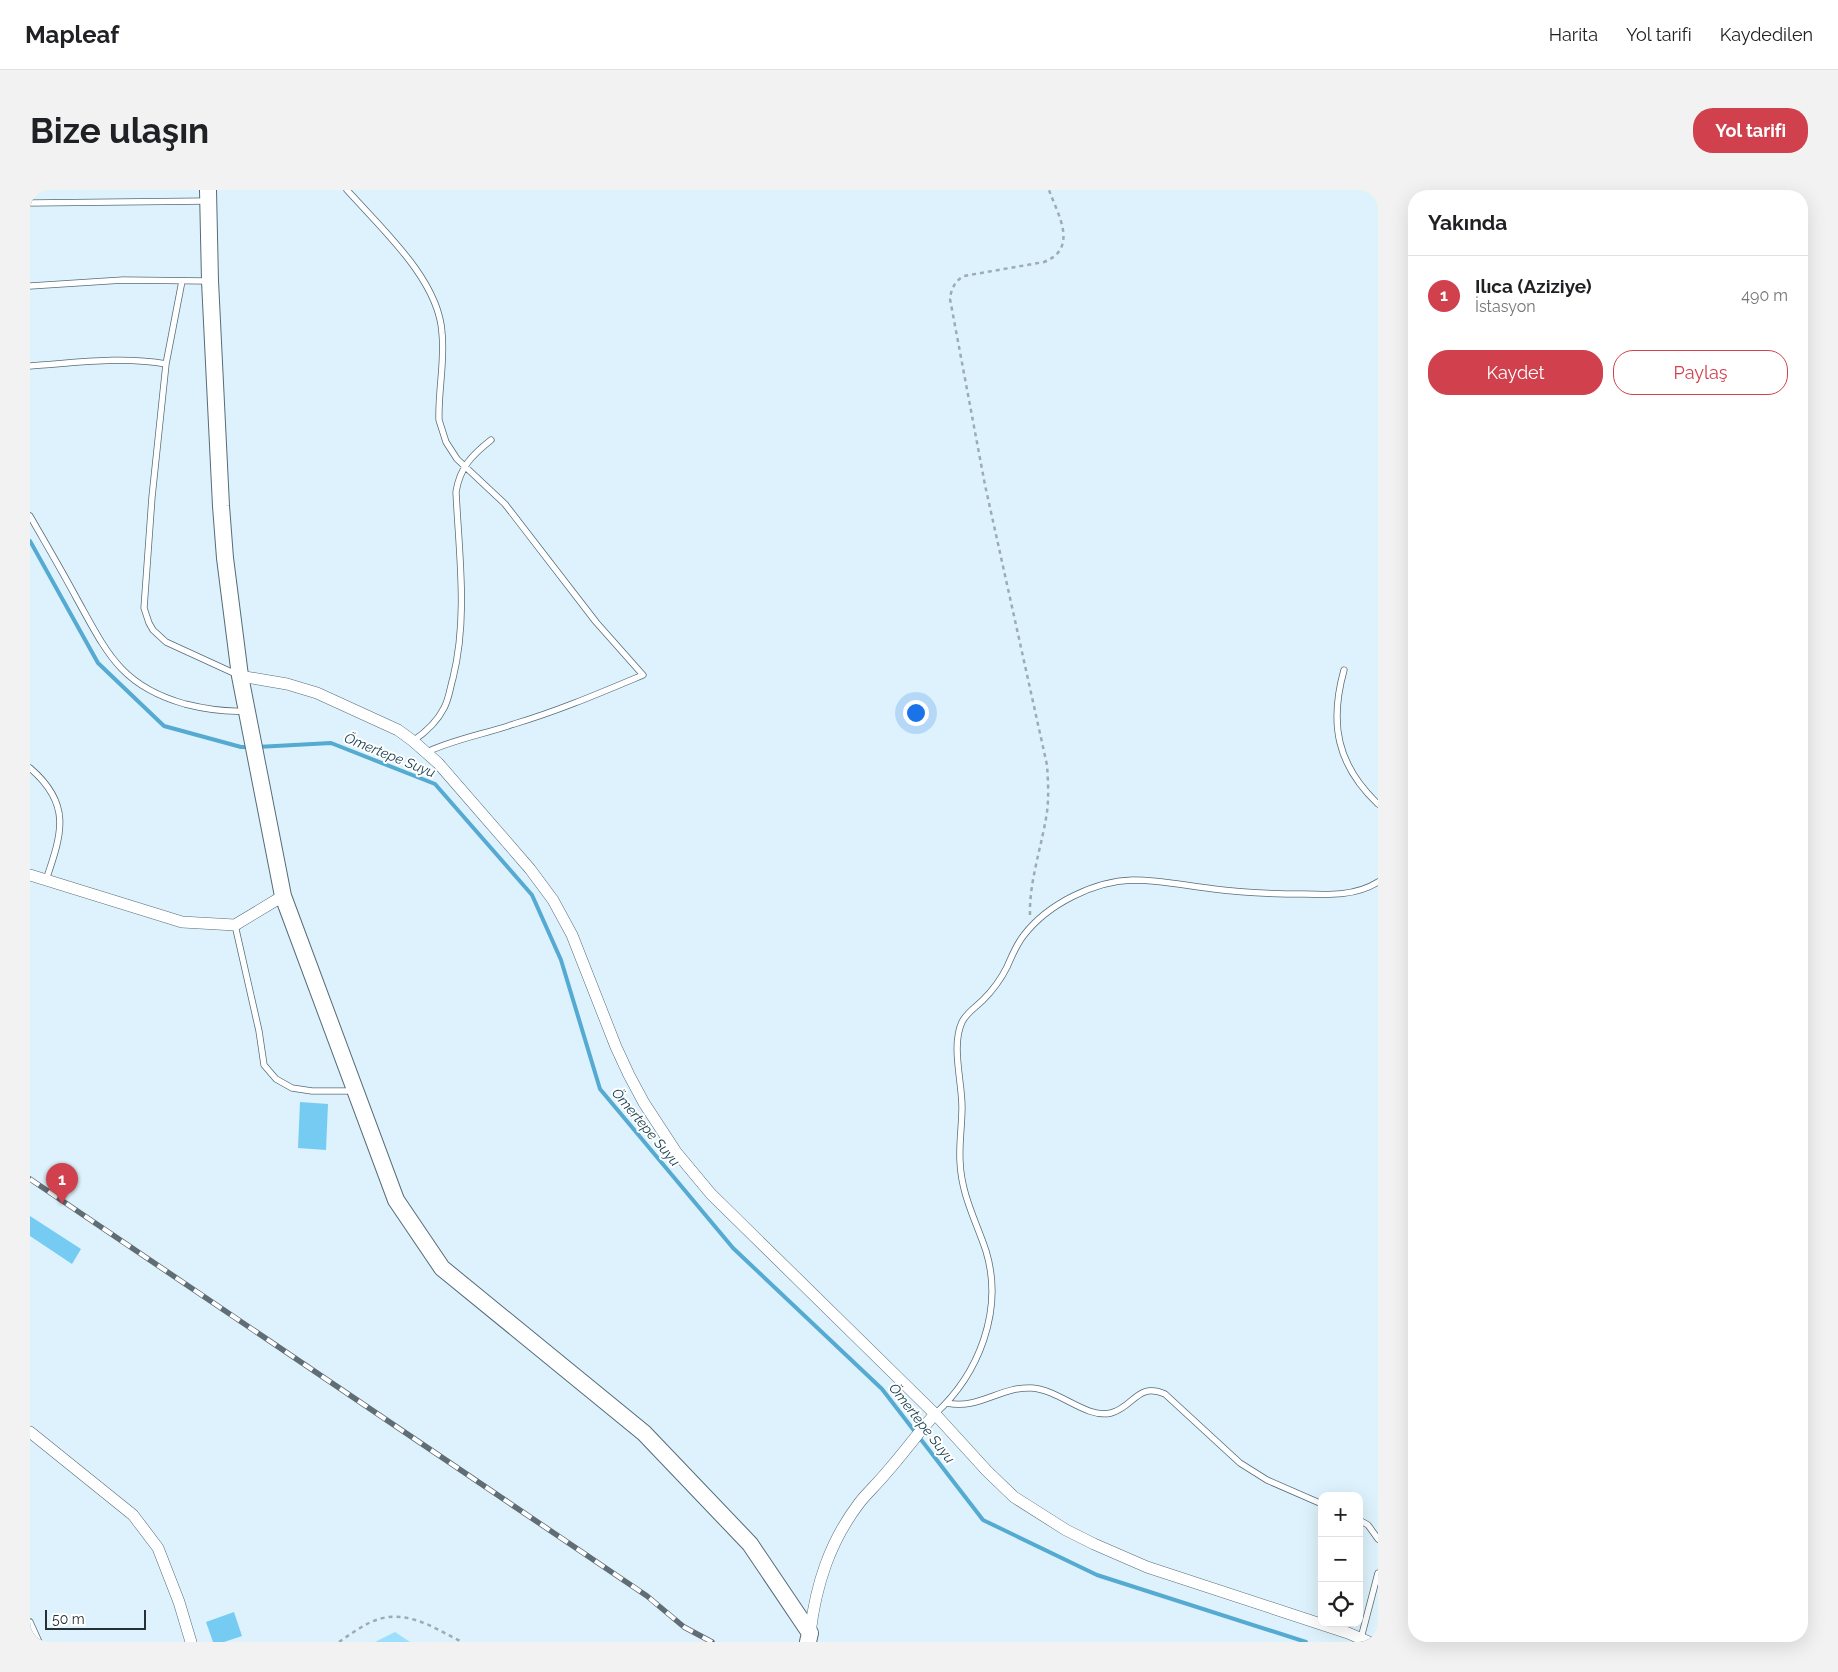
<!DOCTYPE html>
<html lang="tr">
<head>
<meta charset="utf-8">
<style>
	:root { --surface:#fff; --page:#f2f2f2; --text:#202124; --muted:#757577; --line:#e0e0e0; --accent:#d0404d }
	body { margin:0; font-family:Raleway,sans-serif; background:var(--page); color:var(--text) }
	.controls { position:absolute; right:15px; bottom:15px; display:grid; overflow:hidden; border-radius:10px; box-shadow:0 5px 20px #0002 }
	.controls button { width:45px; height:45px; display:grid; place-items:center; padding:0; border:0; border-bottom:1px solid var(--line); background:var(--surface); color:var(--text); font:25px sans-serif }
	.scale { position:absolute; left:15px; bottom:12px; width:101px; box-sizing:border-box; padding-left:5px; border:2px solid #263035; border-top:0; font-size:14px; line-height:18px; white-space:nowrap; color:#263035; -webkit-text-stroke:4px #fff; paint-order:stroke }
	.you { position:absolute; left:885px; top:522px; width:18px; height:18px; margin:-12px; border:4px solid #fff; border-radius:50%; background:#1a73e8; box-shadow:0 0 0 8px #1a73e833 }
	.badge { display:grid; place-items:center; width:32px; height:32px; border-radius:50%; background:var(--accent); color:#fff; font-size:16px; font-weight:700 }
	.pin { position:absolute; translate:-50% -41px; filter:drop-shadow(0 1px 2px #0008) }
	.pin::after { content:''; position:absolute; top:26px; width:18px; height:15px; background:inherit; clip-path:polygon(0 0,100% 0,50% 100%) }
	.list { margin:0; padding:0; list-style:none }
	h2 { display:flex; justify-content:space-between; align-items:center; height:65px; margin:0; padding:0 20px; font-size:21px }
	h2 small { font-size:16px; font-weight:400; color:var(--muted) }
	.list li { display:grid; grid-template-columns:32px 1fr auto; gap:15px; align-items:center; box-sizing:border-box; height:80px; padding:0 20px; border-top:1px solid var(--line) }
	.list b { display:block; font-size:19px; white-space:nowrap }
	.list p { margin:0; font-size:16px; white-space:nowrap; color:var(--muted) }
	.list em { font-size:16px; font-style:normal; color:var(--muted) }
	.actions { display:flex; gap:10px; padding:15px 20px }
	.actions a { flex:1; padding:11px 0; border:1px solid var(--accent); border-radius:20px; text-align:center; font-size:18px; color:var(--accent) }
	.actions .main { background:var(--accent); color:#fff }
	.icon { flex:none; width:28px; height:28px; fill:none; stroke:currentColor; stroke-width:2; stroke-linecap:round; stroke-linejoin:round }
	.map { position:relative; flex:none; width:1348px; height:1452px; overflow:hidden; border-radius:20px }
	header { display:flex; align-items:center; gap:30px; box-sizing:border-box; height:70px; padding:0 25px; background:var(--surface); border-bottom:1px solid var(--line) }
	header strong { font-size:24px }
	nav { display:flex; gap:28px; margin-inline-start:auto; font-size:18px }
	.intro { display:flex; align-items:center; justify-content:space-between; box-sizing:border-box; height:120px; padding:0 30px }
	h1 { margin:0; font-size:35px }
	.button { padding:12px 22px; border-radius:20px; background:var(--accent); color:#fff; font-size:18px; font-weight:700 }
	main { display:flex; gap:30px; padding:0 30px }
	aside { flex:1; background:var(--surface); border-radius:20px; box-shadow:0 5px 20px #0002 }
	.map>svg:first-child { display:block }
</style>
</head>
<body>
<header>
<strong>Mapleaf</strong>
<nav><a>Harita</a><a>Yol tarifi</a><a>Kaydedilen</a></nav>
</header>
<div class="intro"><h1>Bize ulaşın</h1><a class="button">Yol tarifi</a></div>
<main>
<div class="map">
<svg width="1348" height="1452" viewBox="0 0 1348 1452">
	<rect width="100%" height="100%" fill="#ddf2fc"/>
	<path fill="#9ddffe" d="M365,1442L380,1452H345Z"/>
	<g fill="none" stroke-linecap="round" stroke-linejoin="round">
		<path stroke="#54aad0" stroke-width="4" d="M0,351L68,473L134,536L211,557H220
			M227,557L301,553L405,594L502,705L531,770L570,899L703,1058L852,1199L953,1330L1067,1385L1276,1452"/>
	</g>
	<path fill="#76cbf3" d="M270,912L298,914L296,960L268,958Z
		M0,1026L51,1059L42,1074L0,1046Z
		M204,1422L212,1446L194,1452H183L176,1432Z"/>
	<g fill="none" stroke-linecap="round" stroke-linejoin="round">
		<g stroke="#556c78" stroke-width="7">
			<path id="lane" d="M317,0C351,38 409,90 412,143C415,172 408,201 409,230L416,252L427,269L475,314L566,432L613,485C570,503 528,521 484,534C455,544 425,549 397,562
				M0,13L178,11
				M152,91L136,174L122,307L114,418L119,433L123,440L136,452L208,485
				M0,96L93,90L177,91
				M0,176C45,173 91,166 136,174
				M0,326C16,354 32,381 47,409C77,463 91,496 155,514C175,519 194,522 215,521
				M1314,480C1299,534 1307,575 1348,614
				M383,551C396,542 407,532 414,518C419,509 420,498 423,488C438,428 429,364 426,302C430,277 442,265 461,250
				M0,578C42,614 32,643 16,690
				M205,735L229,841L234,875L246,889L262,898L282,901H322
				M917,1213C949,1220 971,1196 1002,1198C1030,1200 1056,1229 1081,1223C1104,1217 1107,1192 1135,1204L1210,1273L1237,1290L1292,1314
				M905,1224C949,1184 974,1120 956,1061C946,1031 931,1004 930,971C929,953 932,935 932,917C932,891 921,856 932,832C937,822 946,817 953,810C963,800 971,789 977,777C982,766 986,755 994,745C1018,714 1064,691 1103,690C1130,690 1157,696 1184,699C1214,703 1244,704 1274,704C1299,705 1326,706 1348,692
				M1329,1330L1338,1335L1348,1349
				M0,1432L9,1452
				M1331,1448L1348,1383"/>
		</g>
		<g stroke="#556c78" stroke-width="12">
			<path id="street" d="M210,486L257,494L287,503L368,540L383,551L408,573L500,679L523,710L542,745L586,857L599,885L614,913L646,962L681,1004L905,1224L957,1281L984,1307L1036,1340L1064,1354L1117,1377L1318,1443L1339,1452
				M0,685L152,732L205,735L253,706
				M0,1242L103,1325L128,1358L149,1412L161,1452
				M780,1443C786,1394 800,1351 830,1312C838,1302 848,1293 856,1283C873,1264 888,1243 905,1224"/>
		</g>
		<g stroke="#556c78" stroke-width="18">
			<path id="secondary" d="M178,0L180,91L191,316L195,368L210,486L253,706L366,1010L412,1078L614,1243L720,1354L780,1443L778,1452"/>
		</g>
		<path stroke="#9bacb4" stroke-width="2.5" stroke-dasharray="4 4" stroke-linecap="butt" d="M1000,725C999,691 1012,656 1017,622C1019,606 1018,590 1017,575L955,295L920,109C921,99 925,91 934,86L1014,72C1049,58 1028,25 1019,0
			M309,1452C319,1445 329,1438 339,1433C373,1416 402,1437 432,1452"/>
		<use href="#lane" stroke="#fff" stroke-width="5.5"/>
		<use href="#street" stroke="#fff" stroke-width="11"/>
		<use href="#secondary" stroke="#fff" stroke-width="16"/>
		<g stroke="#606d74" stroke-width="5.5">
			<path id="rail" d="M0,989L617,1406L654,1437L682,1452"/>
		</g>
		<use href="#rail" stroke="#fff" stroke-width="4" stroke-dasharray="11" stroke-linecap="butt"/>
	</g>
	<g text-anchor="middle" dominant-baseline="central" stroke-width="4" stroke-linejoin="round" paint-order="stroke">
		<g font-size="14" font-style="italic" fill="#1a4050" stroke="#fff">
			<text transform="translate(360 565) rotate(22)">Ömertepe Suyu</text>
			<text transform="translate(616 937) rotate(50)">Ömertepe Suyu</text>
			<text transform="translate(892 1233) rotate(52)">Ömertepe Suyu</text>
		</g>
	</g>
</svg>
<div class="controls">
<button>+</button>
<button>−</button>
<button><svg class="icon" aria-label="locate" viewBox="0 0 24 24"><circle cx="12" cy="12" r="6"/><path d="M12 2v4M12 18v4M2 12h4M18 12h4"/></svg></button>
</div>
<div class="scale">50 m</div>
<div class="you"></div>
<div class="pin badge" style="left:32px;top:1014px">1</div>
</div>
<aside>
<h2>Yakında<small></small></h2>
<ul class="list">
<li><span class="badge">1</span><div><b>Ilıca (Aziziye)</b><p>İstasyon</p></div><em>490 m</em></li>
</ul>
<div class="actions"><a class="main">Kaydet</a><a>Paylaş</a></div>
</aside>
</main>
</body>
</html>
